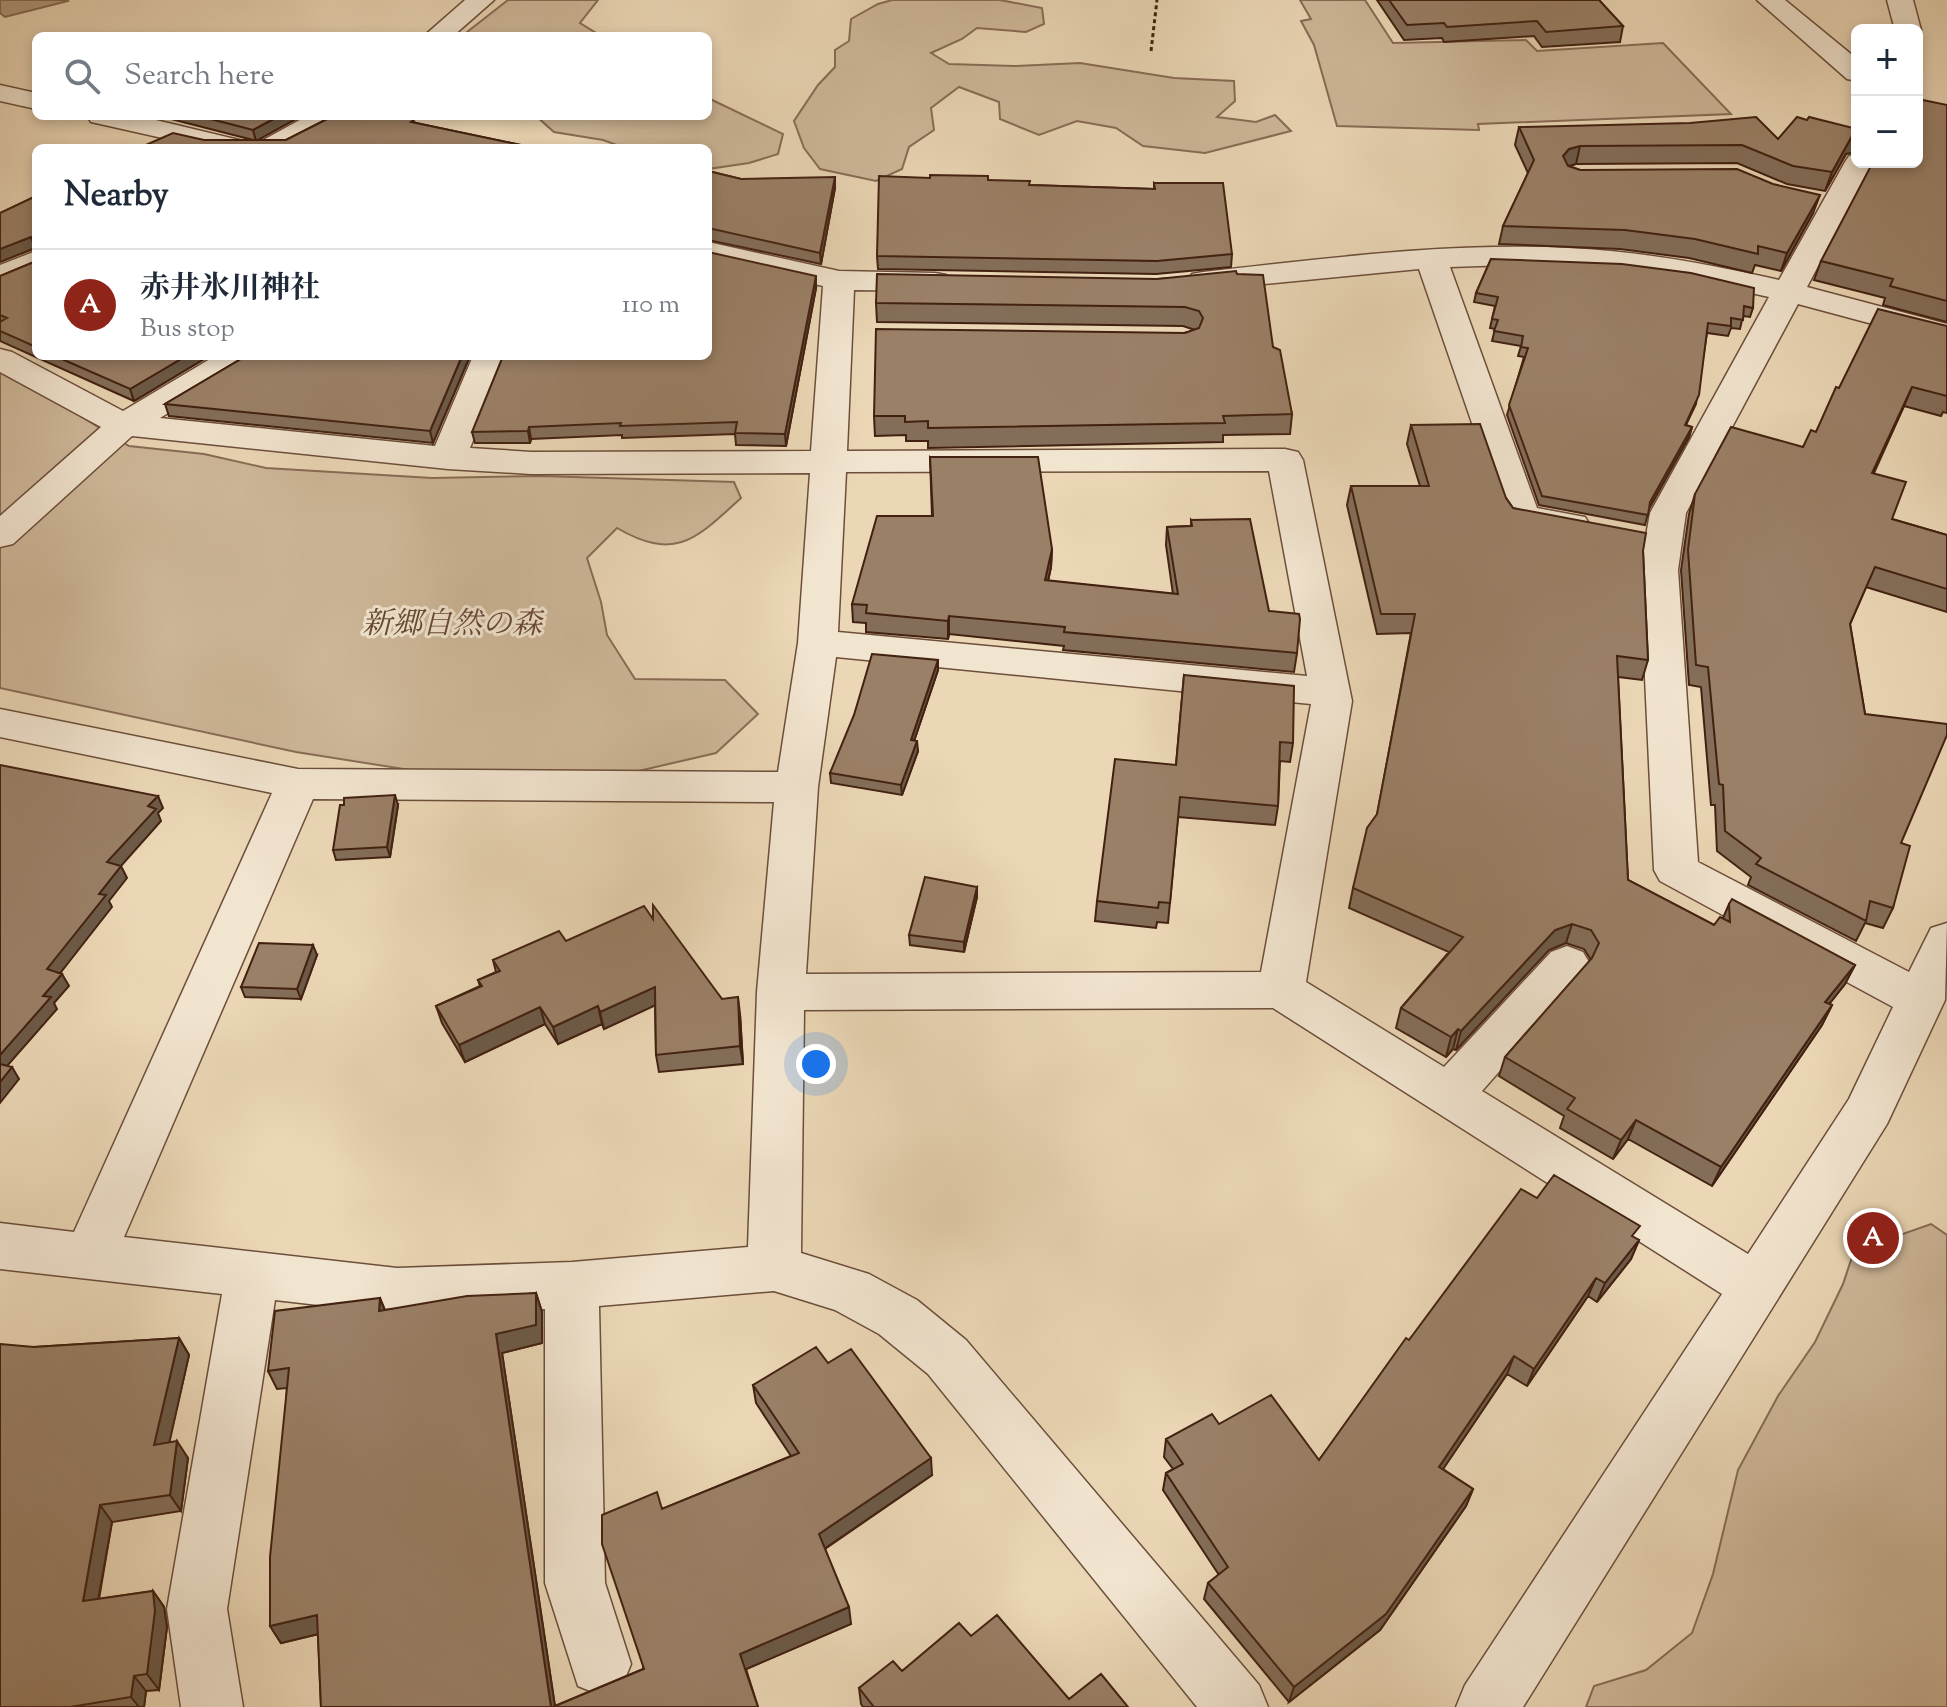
<!DOCTYPE html>
<html lang="en">
<head>
<meta charset="utf-8">
<style>
	:root { --surface:#fff; --page:#f2f2f3; --text:#1f2937; --muted:#747a83; --line:#e0e1e3; --accent:#8f2418 }
	body { margin:0; font-family:"Sorts Mill Goudy","Noto Serif JP",serif; background:var(--page); color:var(--text) }
	.controls { position:absolute; right:24px; top:24px; display:grid; overflow:hidden; border-radius:12px; box-shadow:0 4px 12px #0003 }
	.controls button { width:72px; height:72px; display:grid; place-items:center; padding:0; border:0; border-bottom:2px solid var(--line); background:var(--surface); color:var(--text); font:40px sans-serif }
	.you { position:absolute; left:816px; top:1064px; width:28px; height:28px; margin:-20px; border:6px solid #fff; border-radius:50%; background:#1a73e8; box-shadow:0 0 0 12px #1a73e833 }
	.badge { display:grid; place-items:center; width:52px; height:52px; border-radius:50%; background:var(--accent); color:#fff; font-size:26px; font-weight:700 }
	.pin { position:absolute; translate:-50% -50%; border:4px solid #fff; box-shadow:0 2px 8px #0006 }
	.list { margin:0; padding:0; list-style:none }
	h2 { display:flex; justify-content:space-between; align-items:center; height:104px; margin:0; padding:0 32px; font-size:34px }
	h2 small { font-size:26px; font-weight:400; color:var(--muted) }
	.list li { display:grid; grid-template-columns:52px 1fr auto; gap:24px; align-items:center; box-sizing:border-box; height:112px; padding:0 32px; border-top:2px solid var(--line) }
	.list b { display:block; font-size:30px; white-space:nowrap }
	.list p { margin:0; font-size:26px; white-space:nowrap; color:var(--muted) }
	.list em { font-size:26px; font-style:normal; color:var(--muted) }
	.icon { flex:none; width:44px; height:44px; fill:none; stroke:currentColor; stroke-width:2; stroke-linecap:round; stroke-linejoin:round }
	.map { position:relative; flex:none; width:1947px; height:1707px; overflow:hidden }
	.search { position:absolute; background:var(--surface); box-shadow:0 4px 12px #0003; left:32px; top:32px; width:680px; height:88px; display:flex; align-items:center; gap:20px; box-sizing:border-box; padding:0 28px; border-radius:12px; color:var(--muted); font-size:30px }
	.panel { position:absolute; background:var(--surface); box-shadow:0 4px 12px #0003; left:32px; top:144px; width:680px; height:216px; border-radius:12px }
	.map>svg:first-child { display:block }
</style>
</head>
<body>
<div class="map">
<svg width="1947" height="1707" viewBox="0 0 1947 1707">
	<rect width="100%" height="100%" fill="#ebd7b6"/>
	<filter id="stains"><feTurbulence type="fractalNoise" baseFrequency=".0025" numOctaves="4"/><feColorMatrix values="0 0 0 0 .2 0 0 0 0 .09 0 0 0 0 .02 0 0 0 .5 -.17"/></filter>
	<radialGradient id="worn" r=".72"><stop offset=".6" stop-color="#630" stop-opacity="0"/><stop offset="1" stop-color="#630" stop-opacity=".3"/></radialGradient>
	<path fill="#ceb89a" stroke="#886c56" stroke-width="2" d="M508,0H598L580,23L601,36H466L467,32Z
		M892,0H1000L1042,8L1044,24L1026,32L977,28L962,39L931,53L949,64L1014,66L1080,63L1174,78L1234,81L1235,101L1217,117L1256,122L1275,115L1291,131L1205,153L1143,146L1116,128L1077,121L1039,135L1000,119L999,102L959,87L931,108L934,130L909,147L902,169L876,181L820,169L804,148L794,121L818,85L835,67V50L849,41L851,19L878,4Z
		M1300,0H1365L1393,43L1526,40L1537,51L1663,43L1731,114L1478,124L1479,130L1337,126L1314,45L1301,21L1311,19Z
		M708,98L783,134L778,154L749,163L708,169V148H625L603,140L554,132L536,116H708Z
		M0,366L129,446L204,454L266,468L432,478L541,476L734,482L741,498C696,539 676,562 617,528L587,558L601,602L607,635L635,679L725,680L758,714L716,753L604,779L429,773L296,752L0,688Z
		M1931,1224L1947,1235V1707H1586L1594,1686L1646,1670L1692,1633L1713,1574L1738,1470L1778,1396L1815,1342L1843,1284L1854,1251Z"/>
	<path fill="#b2997e" stroke="#856952" stroke-width="2" d="M0,0H67L68,1L5,17L0,13Z"/>
	<g fill="none" stroke-linecap="round" stroke-linejoin="round">
		<g stroke="#6c4e3a" stroke-width="3">
			<path id="minor" d="M465,0H494L453,36H424Z
				M1757,0H1785L1857,59V81L1847,79Z
				M1887,0H1913L1921,30L1917,36V30H1895Z
				M0,85L36,93V109L0,101Z
				M87,116H139L256,144L307,116H342L338,122L289,148H207L91,122Z
				M1857,154V162H1873L1807,287L1947,324V344L1798,304L1686,513L1678,570L1698,862L1909,972L1931,928L1947,923L1945,1000L1887,1124L1523,1707H1456L1465,1685L1722,1294L1273,1008L804,1010L801,1253L869,1274L917,1300L966,1340L1259,1685L1268,1707H1197L928,1374L879,1334L835,1310L774,1291L599,1306L605,1583L631,1664L622,1686L600,1695L578,1686L545,1583V1309L397,1314L275,1300L227,1609L243,1707H181L167,1609L222,1294L0,1269V1223L74,1232L272,793L0,737V709L298,769L778,772L798,643L810,473L531,474L448,469L132,436L13,544L0,547V516L101,427L0,372V349L12,352L123,411L215,356H256L251,363L160,418L435,446L473,356H507L470,448L531,452L811,451L823,286L708,260V242L839,271L935,273L946,275L951,282L946,289L935,291L854,290L847,451L1285,449L1298,452L1303,460L1352,701L1306,982L1444,1067L1551,952L1567,946L1583,952L1590,964L1583,976L1482,1091L1748,1254L1849,1099L1893,1007L1660,881L1654,870L1640,570L1650,513L1769,297C1664,272 1558,261 1450,267L1537,508L1585,517L1590,525L1585,533L1572,536L1509,524L1504,516L1419,269L1203,290L1192,288L1187,281L1192,274L1203,272C1324,259 1446,242 1568,248C1639,251 1709,264 1779,280L1845,162L1849,156ZM1269,471L1307,676L838,632L846,472ZM836,657L1311,704L1261,972L806,974L818,787ZM313,799L774,802L757,992L748,1247L572,1262L397,1268L124,1237Z
				M36,251V272L0,286V265Z"/>
		</g>
		<path stroke="#422111" stroke-width="3" stroke-dasharray="4 3" stroke-linecap="butt" d="M1151,51L1157,0"/>
		<use href="#minor" fill="#f2e5d0" fill-rule="evenodd"/>
	</g>
	<path fill="#846e59" stroke="#422111" stroke-width="2" d="M1377,0H1599L1623,26L1620,42L1542,47L1534,36L1444,42L1442,38L1404,40Z
		M1947,105V322L1883,305L1885,298L1814,280L1821,261Z
		M171,116H301L257,140H286L333,116H414L410,119L416,123L535,148L204,140H253L171,119Z
		M1519,127L1778,139L1846,154L1825,191L1787,184L1737,163L1576,164L1569,166L1580,170L1813,213L1781,271L1755,265L1752,273L1689,258L1620,249L1499,244L1503,226L1528,173L1515,145Z
		M708,171L741,179L835,188L821,264L708,240Z
		M988,180L1030,185L1154,189V183L1232,254L1231,267L1156,274L878,269L877,256Z
		M36,196V356H209L134,401L0,341V276L34,262L35,248L0,262V213Z
		M1491,259L1753,308L1750,317L1743,316L1740,329L1731,328L1728,336L1707,333L1696,404L1686,425L1692,427L1689,437L1649,509L1645,525L1539,505L1507,415L1524,357L1518,356L1521,346L1492,341L1495,329L1490,328L1495,306L1474,302L1476,293Z
		M1237,274L1273,347L1292,414L1290,434L1223,435V442L928,448V441H906V435L875,436L874,416L1195,330L1183,326L877,322L876,303L1157,279Z
		M816,288L786,446L736,445L735,434L622,438V435L531,439L530,443H475L472,432Z
		M1947,326V413L1943,412L1941,416L1904,406L1873,473L1892,519L1947,535V612L1866,587L1850,624L1865,714L1901,843L1893,908L1883,928L1865,923L1856,941L1748,885L1751,877L1717,851L1715,805H1711L1701,687L1689,685L1681,570L1689,514L1695,494L1803,447L1816,432L1839,388Z
		M246,356H470L433,443L169,416L165,404Z
		M1411,425L1506,498L1513,508L1643,551L1648,660L1642,680L1618,677L1628,880L1714,925L1723,918L1729,904L1855,965L1845,984L1829,1004L1832,1005L1822,1025L1712,1186L1628,1139L1613,1159L1560,1128L1564,1116L1499,1076L1505,1057L1591,960L1584,949L1566,943L1549,950L1456,1050L1453,1049L1446,1057L1396,1028L1401,1008L1449,952L1349,908L1353,888L1377,815L1411,633L1377,634L1347,505L1351,486H1420L1407,444Z
		M930,457L1052,549L1051,567L1048,581L1173,594L1166,545L1167,527L1191,526V520L1269,611L1297,653L1294,672L1063,650L1064,646L949,634L948,639L866,632V623L853,622L852,604L932,516Z
		M938,670L914,741L918,751L902,795L831,783L830,773Z
		M1184,675L1293,743L1290,762L1280,761L1278,806L1275,825L1178,817L1168,923L1157,922L1156,928L1095,921L1097,901L1176,765Z
		M398,805L390,857L336,860L333,850Z
		M977,887V897L964,952L910,945L909,935Z
		M653,919L722,999L740,1014L743,1064L659,1072L656,1055L655,1005L604,1029L602,1024L558,1044L545,1024L465,1062L442,1023L436,1006L480,986L478,980L496,972L493,960Z
		M317,955L301,999L245,997L241,987Z
		M1537,1198L1639,1240L1631,1259L1597,1302L1588,1296L1527,1386L1507,1374L1443,1469L1473,1489L1466,1506L1380,1630L1289,1702L1204,1599L1208,1583L1219,1575L1163,1490L1166,1473L1173,1469L1164,1457L1166,1439L1219,1424L1319,1460L1409,1340Z
		M536,1293L542,1312V1343L502,1353L555,1706L643,1669L662,1509L791,1456L756,1403L753,1385L828,1363L932,1475L825,1549L851,1624L746,1669L758,1707H321L318,1634L281,1643L270,1626L287,1388L277,1389L268,1371L380,1298L385,1310Z
		M179,1338L189,1355L169,1442L188,1458L181,1511L112,1522L99,1599L153,1591L164,1607L167,1627L159,1690L146,1691L144,1707H0L34,1347Z
		M971,1636L1069,1699L1128,1707H863L861,1704L859,1688L902,1671Z"/>
	<path fill="#6c5a48" stroke="#422111" stroke-width="2" d="M279,116H301L256,141L253,130Z
		M1857,135V152L1846,154L1825,191L1832,172L1852,136Z
		M1580,146L1576,164L1565,167L1563,156L1569,149Z
		M835,177V188L821,264L820,253Z
		M1820,195L1813,213L1781,271L1787,253Z
		M31,237L35,248L0,262V249Z
		M816,276V288L786,446L785,434Z
		M186,356H209L134,401L130,389Z
		M462,356H470L433,443L430,431Z
		M1912,387L1904,406L1865,493L1872,473Z
		M529,427L531,439L530,443L528,431Z
		M1692,427L1689,437L1647,512L1650,502Z
		M1052,549L1051,567L1044,599L1045,580Z
		M949,616V634L948,639V621Z
		M938,660V670L911,750V740Z
		M917,741L918,751L902,795L901,785Z
		M395,795L398,805L390,857L387,847Z
		M158,796L163,808L158,813L161,821L113,875L107,862L148,806Z
		M121,866L127,878L109,901L112,907L54,981L47,969L99,894Z
		M977,887V897L964,952V942Z
		M1572,924L1566,943L1549,950L1456,1050L1461,1031L1555,930Z
		M313,945L317,955L301,999L297,989Z
		M1855,965L1845,984L1816,1021L1825,1002Z
		M62,974L69,986L54,1003L57,1009L0,1074V1055L43,996Z
		M655,987L658,1004L604,1029L600,1012Z
		M738,997L740,1014L743,1064L740,1046Z
		M1832,1005L1822,1025L1712,1186L1721,1167Z
		M598,1006L602,1024L558,1044L553,1027Z
		M540,1007L545,1024L465,1062L459,1045Z
		M1458,1029L1453,1049L1446,1057L1451,1037Z
		M12,1067L19,1079L0,1103V1082Z
		M1636,1120L1628,1139L1613,1159L1621,1140Z
		M1639,1240L1631,1259L1597,1302L1605,1283Z
		M1596,1278L1588,1296L1527,1386L1534,1369Z
		M536,1293L542,1312V1343L502,1353L555,1707H551L496,1334Z
		M380,1298L387,1317L379,1311Z
		M179,1338L189,1355L165,1462L154,1445Z
		M1514,1356L1507,1374L1433,1484L1439,1467Z
		M177,1441L188,1458L181,1511L170,1495Z
		M931,1458L932,1475L821,1551L819,1534Z
		M1473,1489L1466,1506L1380,1630L1289,1702L1294,1687Z
		M100,1505L112,1522L95,1617L83,1601Z
		M153,1591L164,1607L167,1627L159,1690L147,1674Z
		M849,1607L851,1624L744,1670L740,1654Z
		M317,1615L327,1632L281,1643L270,1626Z
		M134,1676L146,1691L144,1707H139L131,1697Z"/>
	<path fill="#9a8067" stroke="#422111" stroke-width="2" d="M1389,0H1599L1623,26L1546,32L1537,21L1447,27L1444,23L1407,25Z
		M1918,99L1947,105V301L1890,286L1893,279L1821,261L1873,162H1917V102Z
		M199,116H279L253,130Z
		M333,116H396L415,119L411,122L535,148H139L173,133L204,140H286Z
		M1756,117L1778,139L1797,117L1807,120L1809,117L1857,129V135L1852,136L1832,172L1793,166L1742,145L1580,146L1569,149L1563,156L1568,166L1580,170L1737,169L1773,184L1820,195L1787,253L1758,246V254L1695,239L1625,230L1503,226L1534,160L1519,127L1690,123Z
		M708,171L741,179L835,177L820,253L708,228Z
		M930,175L988,176V180L1030,181L1029,185L1155,189L1154,183H1223L1232,254L1157,261L877,256L879,176L930,178Z
		M36,196V347L0,331V322L7,318L0,315V276L34,262L35,240L31,237L0,249V213Z
		M708,252L816,276L785,434L735,433L737,422L620,426L621,423L529,427L528,431L472,432L503,356H708Z
		M1491,259L1622,264L1691,273L1754,288L1753,308L1744,306L1743,320L1731,318V326L1708,323L1699,395L1685,425L1692,427L1650,502L1648,515L1542,496L1509,405L1528,348L1521,347L1523,336L1494,331L1498,320L1492,319L1498,297L1476,293Z
		M1236,271L1237,274L1263,275L1273,347L1280,350L1292,414L1223,416L1225,423L928,428V421L905,422V416H874L876,329L1185,333L1199,328L1203,318L1199,311L1185,307L876,303L877,274L1157,279Z
		M1878,309L1947,326V396L1912,387L1872,473L1906,482L1892,519L1947,535V589L1875,567L1850,624L1865,714L1947,724V735L1901,843L1910,846L1893,908L1870,901L1866,921L1756,864L1761,858L1725,831L1723,785L1719,784L1708,667L1696,665L1688,550L1695,494L1731,427L1803,447L1811,430L1816,432L1836,387L1839,388Z
		M55,356H186L130,389Z
		M246,356H462L430,431L165,404Z
		M1480,424L1506,498L1513,508L1646,533L1643,551L1648,660L1617,656L1628,880L1714,925L1720,917L1730,922L1729,904L1732,899L1855,965L1825,1002L1832,1005L1721,1167L1636,1120L1621,1140L1567,1109L1575,1098L1505,1057L1592,958L1599,943L1591,930L1572,924L1555,930L1461,1031L1458,1029L1451,1037L1401,1008L1463,937L1353,888L1367,828L1377,814L1415,614H1381L1351,486H1429L1411,425Z
		M930,457H1038L1052,549L1045,580L1178,594L1167,527L1192,526L1191,520L1250,519L1269,611L1299,614L1300,619L1297,653L1064,632L1065,627L949,616L948,621L866,613L867,605L852,604L877,516H933Z
		M872,654L938,660L911,740L917,741L901,785L830,773L854,715Z
		M1184,675L1294,686L1293,743L1280,742L1278,806L1180,797L1170,903L1159,902L1158,908L1097,901L1115,759L1176,765Z
		M0,765L158,796L148,806L156,809L107,862L121,866L99,894L106,895L47,969L62,974L43,996L51,997L0,1055Z
		M395,795L387,847L333,850L340,805H344V798Z
		M925,877L977,887L964,942L909,935Z
		M653,905L722,999L738,997L740,1046L656,1055L655,987L600,1012L598,1006L553,1027L540,1007L459,1045L436,1006L482,986L478,980L500,971L493,960L559,931L566,941L644,906L653,919Z
		M259,943L313,945L297,989L241,987Z
		M0,1064L12,1067L0,1082Z
		M1554,1175L1640,1226L1632,1236L1639,1240L1605,1283L1596,1278L1534,1369L1514,1356L1439,1467L1473,1489L1386,1614L1294,1687L1208,1583L1228,1567L1166,1473L1183,1464L1166,1439L1212,1414L1219,1424L1271,1395L1319,1460L1406,1338L1409,1340L1521,1189L1537,1198Z
		M536,1293V1325L496,1334L551,1707H321L317,1615L270,1626V1557L289,1368L268,1371L275,1311L380,1298L379,1311L467,1296Z
		M179,1338L154,1445L177,1441L170,1495L100,1505L83,1601L153,1591L155,1611L147,1674L134,1676L131,1697L70,1707H0V1344L34,1347Z
		M816,1347L828,1363L851,1349L931,1458L819,1534L849,1607L740,1654L758,1707H553L644,1669L602,1544V1515L657,1492L662,1509L799,1453L753,1385Z
		M997,1615L1069,1699L1101,1674L1128,1707H874L859,1688L893,1661L902,1671L959,1623L971,1636Z"/>
	<g text-anchor="middle" dominant-baseline="central" stroke-width="6" stroke-linejoin="round" paint-order="stroke">
		<g font-size="30" font-style="italic" fill="#654733" stroke="#f2e5d0">
			<text x="452" y="625">新郷自然の森</text>
		</g>
	</g>
	<rect width="100%" height="100%" filter="url(#stains)"/>
	<rect width="100%" height="100%" fill="url(#worn)"/>
</svg>
<div class="controls">
<button>+</button>
<button>−</button>
</div>
<div class="you"></div>
<div class="pin badge" style="left:1873px;top:1238px">A</div>
<div class="search"><svg class="icon" aria-label="search" viewBox="0 0 24 24"><circle cx="10" cy="10" r="6"/><path d="M15 15l6 6"/></svg>Search here</div>
<section class="panel">
<h2>Nearby<small></small></h2>
<ul class="list">
<li><span class="badge">A</span><div><b>赤井氷川神社</b><p>Bus stop</p></div><em>110 m</em></li>
</ul>
</section>
</div>
</body>
</html>
